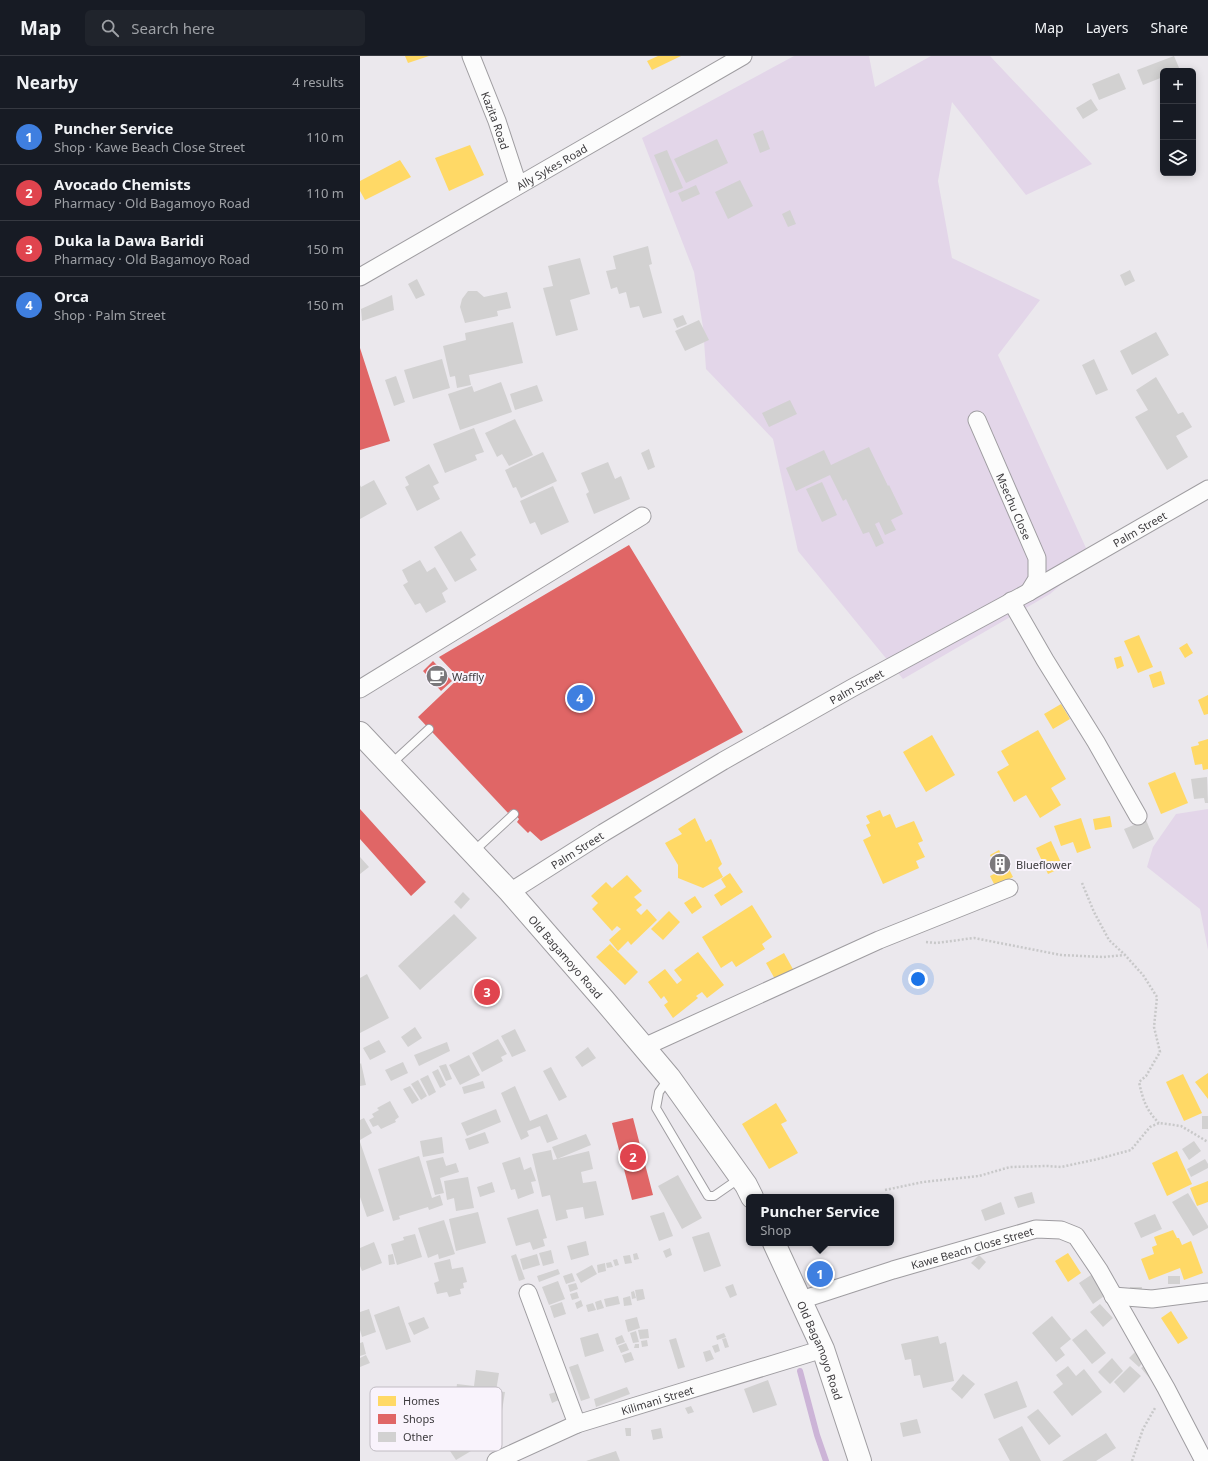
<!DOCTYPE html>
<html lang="en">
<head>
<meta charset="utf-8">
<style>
	:root { --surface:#171b24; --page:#20242c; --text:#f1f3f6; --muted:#9ea1a6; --line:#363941; --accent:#0f766e }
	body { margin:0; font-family:"Noto Sans",sans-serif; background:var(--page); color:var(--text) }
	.controls { position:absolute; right:12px; top:12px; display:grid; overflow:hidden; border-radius:6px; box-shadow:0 2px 10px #0003 }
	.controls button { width:36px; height:36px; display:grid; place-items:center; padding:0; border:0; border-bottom:1px solid var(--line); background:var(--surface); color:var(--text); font:20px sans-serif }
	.you { position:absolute; left:558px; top:923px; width:14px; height:14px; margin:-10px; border:3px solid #fff; border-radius:50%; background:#1a73e8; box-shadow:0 0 0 6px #1a73e833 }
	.badge { display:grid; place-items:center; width:26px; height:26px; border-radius:50%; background:var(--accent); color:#fff; font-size:13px; font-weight:700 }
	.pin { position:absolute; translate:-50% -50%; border:2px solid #fff; box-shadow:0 1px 4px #0006 }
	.popup { position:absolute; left:386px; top:1138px; width:148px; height:52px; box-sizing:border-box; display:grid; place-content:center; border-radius:6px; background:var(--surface); filter:drop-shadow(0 1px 3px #0005); font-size:13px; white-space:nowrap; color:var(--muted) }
	.popup b { font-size:15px; color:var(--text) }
	.popup::after { content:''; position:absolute; left:50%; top:100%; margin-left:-8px; border:8px solid transparent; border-top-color:var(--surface) }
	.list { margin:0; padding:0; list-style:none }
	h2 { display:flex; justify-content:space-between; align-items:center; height:52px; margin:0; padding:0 16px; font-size:17px }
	h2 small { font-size:13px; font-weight:400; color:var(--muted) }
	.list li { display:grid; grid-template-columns:26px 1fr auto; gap:12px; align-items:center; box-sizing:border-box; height:56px; padding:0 16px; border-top:1px solid var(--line) }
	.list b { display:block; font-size:15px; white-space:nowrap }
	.list p { margin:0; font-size:13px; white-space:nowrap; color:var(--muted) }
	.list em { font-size:13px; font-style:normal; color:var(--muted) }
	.icon { flex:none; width:22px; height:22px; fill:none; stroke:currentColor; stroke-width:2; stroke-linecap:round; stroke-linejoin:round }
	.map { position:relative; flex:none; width:848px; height:1405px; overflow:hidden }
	header { display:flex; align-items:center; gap:24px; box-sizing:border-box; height:56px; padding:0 20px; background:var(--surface); border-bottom:1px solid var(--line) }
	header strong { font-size:19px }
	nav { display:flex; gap:22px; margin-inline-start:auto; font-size:14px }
	.search { width:280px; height:36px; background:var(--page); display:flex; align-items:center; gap:10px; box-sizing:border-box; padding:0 14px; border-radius:6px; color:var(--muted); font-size:15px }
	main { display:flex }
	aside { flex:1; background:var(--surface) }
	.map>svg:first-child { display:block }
</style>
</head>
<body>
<header>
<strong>Map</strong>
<div class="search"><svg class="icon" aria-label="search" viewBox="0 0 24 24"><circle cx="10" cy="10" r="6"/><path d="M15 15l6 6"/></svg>Search here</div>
<nav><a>Map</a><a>Layers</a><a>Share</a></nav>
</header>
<main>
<aside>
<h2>Nearby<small>4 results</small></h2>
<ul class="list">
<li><span class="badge" style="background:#3f7fe0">1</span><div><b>Puncher Service</b><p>Shop · Kawe Beach Close Street</p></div><em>110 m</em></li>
<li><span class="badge" style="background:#e0444e">2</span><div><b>Avocado Chemists</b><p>Pharmacy · Old Bagamoyo Road</p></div><em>110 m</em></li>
<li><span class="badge" style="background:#e0444e">3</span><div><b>Duka la Dawa Baridi</b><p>Pharmacy · Old Bagamoyo Road</p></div><em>150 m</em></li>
<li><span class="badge" style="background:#3f7fe0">4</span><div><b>Orca</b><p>Shop · Palm Street</p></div><em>150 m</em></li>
</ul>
</aside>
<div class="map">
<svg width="848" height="1405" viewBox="0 0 848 1405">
	<rect width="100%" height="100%" fill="#ebe8ed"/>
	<path fill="#e3d6e9" d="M434,0H509L515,31L571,0H630L732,108L666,139L592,46L578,125L592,202L680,244L638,299L726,492L704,526L690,538L543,623L438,495L413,383L346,313L343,271L334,216L282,82Z
		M848,753V894L840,853L787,811L793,791L816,758Z"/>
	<path fill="#ffd966" d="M45,0H69L48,7Z
		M298,0H321L292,14L287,5Z
		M110,89L124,119L89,135L75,102Z
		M40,104L51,121L5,144L0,135V125Z
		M779,579L793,611L778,617L764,585Z
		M827,587L833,597L825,602L819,592Z
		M761,600L764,610L757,613L754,602Z
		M801,615L805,628L793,632L789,619Z
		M848,639V658L844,659L838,644Z
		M701,648L710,663L693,673L684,658Z
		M678,674L706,723L691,732L701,749L680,762L666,739L654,746L637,716L649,709L641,695Z
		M572,679L595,719L566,736L543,696Z
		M848,683V713L843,714L842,708L835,709L831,691L839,689L838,686Z
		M815,716L828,747L801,758L788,727Z
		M520,754L523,761L530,758L536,772L554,765L563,785L558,787L565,801L556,805L559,812L523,828L503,784L511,780L506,769L510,767L506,760Z
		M750,760L752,771L735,774L733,763Z
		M335,762L346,786L351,783L362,808L358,812L363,821L343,832L318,822V809L305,787L322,778L318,773Z
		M721,762L731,792L717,797L713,786L701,790L694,770Z
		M691,785L703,811L688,818L676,792Z
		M639,794L653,821L635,830L630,820L638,816L630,799Z
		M370,817L383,836L361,850L354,839L366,831L361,823Z
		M267,819L282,835L274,841L282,849L276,854L281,859L287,853L297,864L271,889L268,885L258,895L249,884L261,873L257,870L252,875L232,853L238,847L231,840L246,826L252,832Z
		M335,840L342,851L332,858L324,847Z
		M392,849L412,881L402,888L405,893L376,911L372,905L361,912L342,881Z
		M309,855L320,866L303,884L291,873Z
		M250,888L278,916L265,929L236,901Z
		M338,896L364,929L347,942L342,936L336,940L338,942L313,962L304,949L308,946L304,940L301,943L288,926L305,913L317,928L322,924L314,914Z
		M424,897L434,915L416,925L406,907Z
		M848,1017V1043L835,1026Z
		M823,1018L842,1057L824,1065L806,1026Z
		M416,1047L427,1065L421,1068L438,1097L409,1113L382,1068Z
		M817,1095L832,1128L807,1140L792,1107Z
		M848,1125V1146L837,1150L830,1132Z
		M813,1174L817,1182H819L822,1189L831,1185L843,1217L824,1224L820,1212L789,1224L781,1203L794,1198L792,1191L797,1189L794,1181Z
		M708,1197L721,1217L708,1226L695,1205Z
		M811,1255L828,1282L818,1288L801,1262Z"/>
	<path fill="#e06666" d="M0,292L30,385L0,394Z
		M269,489L383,676L181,785L170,775L168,777L157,766L159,763L151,754L148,757L58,661L99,622L79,601Z
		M73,605L92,625L81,635L63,615Z
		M0,753L66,826L51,840L0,783Z
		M273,1062L293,1139L272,1144L252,1067Z"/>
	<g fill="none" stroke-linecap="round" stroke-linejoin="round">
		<path stroke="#ccb4d7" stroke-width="6" d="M440,1315L457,1379L466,1405"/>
	</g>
	<path fill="#d2d1d1" d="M814,0L820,14L803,15V21L783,29L777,14Z
		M759,17L766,33L739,44L732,28Z
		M731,43L738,54L723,63L716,52Z
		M403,74L410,93L400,97L393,78Z
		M357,83L368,107L326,127L314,103Z
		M307,94L323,132L310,137L294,99Z
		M380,124L393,150L368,163L355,136Z
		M336,129L340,138L322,146L318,137Z
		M430,154L436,168L428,171L422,158Z
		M288,190L292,208L289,209L302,257L283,262L279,250L270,252L266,236L259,238L257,231L251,233L246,215L256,213L253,200Z
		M220,202L230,238L210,244L218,274L196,280L183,232L193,230L188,210Z
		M770,214L775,225L765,230L760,219Z
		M57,223L65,239L56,243L48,228Z
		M108,235H117L124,241L147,236L151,252L137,255L138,260L105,267L100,251L102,243Z
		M32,239L34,254L2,265L1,253Z
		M323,259L327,268L317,272L313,263Z
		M339,264L349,284L325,295L315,275Z
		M153,266L163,307L109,319L111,329L97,332L95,320L90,321L83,290L106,284L105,277Z
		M796,276L809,299L772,319L760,295Z
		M82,303L90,332L53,343L44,314Z
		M734,303L748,334L736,339L722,309Z
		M36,320L45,346L34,350L25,324Z
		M796,321L818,358L823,356L832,371L816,380L828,401L807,414L775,361L788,354L776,334Z
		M141,326L152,356L100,374L88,338L112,330L114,336Z
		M177,329L183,345L155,354L150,338Z
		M430,344L437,358L409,371L402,357Z
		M155,363L173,399L149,410L142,398L137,401L125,377Z
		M114,372L124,396L115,399L117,404L85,417L73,388Z
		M509,391L528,430L529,429L543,458L531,464L536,474L525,479L519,466L515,468L524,487L516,491L509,476L503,478L486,443L483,445L470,419L436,435L426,412L464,394L471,409Z
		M289,393L295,411L288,414L281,397Z
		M183,396L197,425L161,442L156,431L153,432L145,414Z
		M248,406L255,423L261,420L270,443L234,458L226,438L229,436L221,417Z
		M69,408L79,427L73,430L80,443L57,455L45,431L49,429L45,421Z
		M14,424L27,448L0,463V429L1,431Z
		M462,426L477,459L462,466L446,433Z
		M193,430L209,466L181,479L175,466L170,468L160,445Z
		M101,475L116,499L110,503L117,514L95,526L74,491Z
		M60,504L67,516L75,511L88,533L82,537L86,546L66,557L60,547L55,549L43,529L48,526L42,514Z
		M847,721L848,747H845L844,742L834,743L831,723Z
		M786,764L794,783L773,793L764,773Z
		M0,801L9,811L0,818Z
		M103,836L110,843L101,853L94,846Z
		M94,858L117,882L60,934L38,910Z
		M7,918L29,962L0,977V922Z
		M55,971L62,982L48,991L41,981Z
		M155,973L166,995L152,1001L141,980Z
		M138,983L147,998L141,1001L143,1005L122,1016L112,997Z
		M19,984L26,996L10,1004L3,992Z
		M87,986L90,995L59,1010L54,999Z
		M228,991L236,1002L222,1011L215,1001Z
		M109,999L120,1019L100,1029L89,1009Z
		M43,1006L48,1017L31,1025L25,1014Z
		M1,1007L6,1029L0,1030V1008Z
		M86,1008L92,1023L86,1025L79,1010Z
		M191,1011L207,1041L199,1045L183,1015Z
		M78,1013L86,1029L80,1032L72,1016Z
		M68,1019L76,1036L69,1040L60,1023Z
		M58,1024L67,1040L61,1044L51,1028Z
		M123,1025L125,1032L104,1038L102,1031Z
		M50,1030L59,1044L52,1048L43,1033Z
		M155,1030L170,1065L187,1058L198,1083L187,1087L180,1070L167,1075L169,1080L161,1084L141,1037Z
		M30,1045L39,1061L35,1064L36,1066L21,1073L18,1069L13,1071L9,1064L14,1061L12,1058L19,1054L17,1052Z
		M136,1053L141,1066L107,1080L101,1067Z
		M842,1060H848V1073H842Z
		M4,1062L12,1077L0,1084V1064Z
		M125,1076L129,1087L109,1094L105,1083Z
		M226,1078L231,1089L197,1103L192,1091Z
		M82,1081L84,1097L63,1101L60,1085Z
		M834,1085L841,1095L829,1104L822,1093Z
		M0,1086L24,1155L7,1161L0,1141Z
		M191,1094L193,1104L229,1095L233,1113L221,1116L223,1127L236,1125L244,1159L225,1163L223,1151L206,1154L208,1162L196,1165L190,1139L182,1141L172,1098Z
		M59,1100L72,1142L80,1139L83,1149L69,1154L68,1151L39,1160L40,1163L33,1165L18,1113Z
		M83,1101L86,1110L96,1107L99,1116L80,1122L84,1137L75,1139L66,1105Z
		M160,1101L164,1114L171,1111L176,1125L171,1126L174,1137L158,1143L155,1133L151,1134L142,1107Z
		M845,1103L848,1108V1112L831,1121L827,1113Z
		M318,1119L342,1162L322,1173L298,1130Z
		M108,1121L114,1152L96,1155L94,1142L87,1144L84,1125Z
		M132,1126L135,1136L120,1141L117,1131Z
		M672,1136L675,1147L658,1152L654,1141Z
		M828,1137L848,1170V1172L833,1180L812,1146Z
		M641,1146L645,1158L625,1165L621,1154Z
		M178,1153L187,1182L183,1183L185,1190L173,1194L170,1186L156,1190L147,1162Z
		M118,1156L126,1187L96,1195L89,1163Z
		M304,1156L313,1180L299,1185L290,1160Z
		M795,1158L802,1173L781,1182L774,1167Z
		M84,1164L95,1198L79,1203L78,1198L68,1202L58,1172Z
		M349,1176L361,1210L344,1216L332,1181Z
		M55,1178L62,1201L37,1209L31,1188L44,1184L43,1181Z
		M226,1185L229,1199L211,1204L207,1190Z
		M14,1186L22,1207L2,1215L0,1210V1192Z
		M310,1192L312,1199L306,1202L303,1195Z
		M191,1194L194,1207L183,1210L179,1197Z
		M277,1197L279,1203L274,1204L273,1198Z
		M33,1198L35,1208L29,1209L28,1199Z
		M156,1198L165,1223L159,1225L151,1200Z
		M177,1198L180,1209L163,1214L160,1203Z
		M270,1199L272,1207L265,1208L263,1200Z
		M619,1199L626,1206L619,1214L611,1207Z
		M90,1203L92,1213L103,1211L107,1226L103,1227L104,1232L100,1233L101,1238L89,1241L87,1236L77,1238L74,1227L79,1225L74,1207Z
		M257,1203L259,1209L255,1210L253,1204Z
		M251,1206L253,1211L247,1212L246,1207Z
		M245,1207L246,1215L238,1217L237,1209Z
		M232,1209L237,1218L221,1227L216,1218Z
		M198,1213L200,1218L179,1226L177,1220Z
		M212,1217L215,1225L206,1228L203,1220Z
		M734,1217L747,1238L733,1248L719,1227Z
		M808,1220H820V1228H808Z
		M198,1225L205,1243L189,1249L182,1231Z
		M216,1227L218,1233L210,1236L208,1229Z
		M373,1228L377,1239L370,1242L365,1231Z
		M770,1231H782L781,1238L769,1237Z
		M283,1233L285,1243L277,1245L275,1234Z
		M274,1235L276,1242L272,1243L271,1236Z
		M217,1236L219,1242L212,1244L210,1238Z
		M258,1240L260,1248L246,1251L244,1243Z
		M270,1240L272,1249L264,1250L263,1242Z
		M221,1244L223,1250L217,1253L215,1247Z
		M241,1244L244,1252L237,1254L235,1246Z
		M202,1246L206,1258L194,1262L190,1250Z
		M233,1247L236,1254L228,1256L226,1249Z
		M740,1248L753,1262L743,1271L730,1256Z
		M39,1250L51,1286L26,1294L14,1259Z
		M9,1253L16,1276L2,1281L0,1274V1256Z
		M692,1260L711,1283L700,1292L705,1299L696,1306L672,1277Z
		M64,1261L69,1272L54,1279L48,1267Z
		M277,1261L280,1272L268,1276L265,1264Z
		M288,1273L289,1282L280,1283L278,1274Z
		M726,1273L746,1297L732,1308L712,1284Z
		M276,1275L279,1286L273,1287L270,1277Z
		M238,1277L244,1295L225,1301L220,1282Z
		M364,1277L366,1281L357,1284L356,1280Z
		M262,1279L265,1286L257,1289L255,1282Z
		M578,1280L580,1288L586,1286L594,1325L563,1332L560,1319L554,1320L551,1303L545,1304L541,1288Z
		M316,1282L325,1311L318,1313L309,1284Z
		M366,1282L369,1291L365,1292L362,1283Z
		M287,1284L288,1290L282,1291L281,1285Z
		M3,1286L6,1298L0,1300V1287Z
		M266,1287L269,1294L261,1297L258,1290Z
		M275,1288H279V1292H274Z
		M358,1288L360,1295L355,1297L352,1290Z
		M350,1294L354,1303L346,1306L343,1296Z
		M271,1296L274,1304L265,1307L262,1299Z
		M775,1296L784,1305L779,1311L769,1302Z
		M6,1299L10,1307L0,1311V1302Z
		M752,1302L763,1315L750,1328L738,1316Z
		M787,1307L797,1319L791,1324L781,1312Z
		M218,1308L230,1342L221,1345L209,1311Z
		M708,1310L716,1320L724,1313L742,1336L712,1360L693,1336L703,1328L696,1319Z
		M770,1310L781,1320L764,1337L754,1326Z
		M116,1314L139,1317L136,1335L145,1336L141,1361L131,1360L130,1370L92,1365L97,1328L114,1330Z
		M603,1318L615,1328L602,1343L591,1333Z
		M408,1324L417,1349L393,1357L384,1333Z
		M657,1325L667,1351L634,1363L624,1338Z
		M267,1331L270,1338L236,1351L234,1343Z
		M196,1336L199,1344L192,1347L189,1338Z
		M65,1340L72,1354L66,1356L60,1343Z
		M331,1350L334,1356L328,1358L325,1352Z
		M678,1353L701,1380L689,1389L667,1361Z
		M557,1363L561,1377L543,1381L540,1367Z
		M662,1370L681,1405H650L638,1383Z
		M265,1372H271V1380H266Z
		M301,1372L303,1382L293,1384L291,1374Z
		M118,1373L126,1386L96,1404L88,1392Z
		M746,1377L756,1392L736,1405H702Z
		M256,1395L260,1405H226Z"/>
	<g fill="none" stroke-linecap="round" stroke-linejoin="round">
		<g stroke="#9f9da1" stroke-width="10">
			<path id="service" d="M30,709L69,673
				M114,795L154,758
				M309,1022L299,1036L296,1052L348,1140H354L380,1122"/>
		</g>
		<g stroke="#9f9da1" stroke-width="19">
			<g id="minor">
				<path id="s1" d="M111,0L137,65L158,129"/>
				<path id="s2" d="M0,221L383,0"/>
				<path id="s3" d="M617,364L677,502V523L669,536"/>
				<path d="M651,545L685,604L736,686L778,760"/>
				<path d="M0,633L282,460"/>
				<path id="s4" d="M150,836L243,777L363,705L492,632L669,536L848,433"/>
				<path d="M284,991L519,884L649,832"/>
				<path d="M168,1237L217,1368"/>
				<path d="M753,1240L792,1243L848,1236"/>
				<path id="s5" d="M441,1244L533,1214L676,1173L701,1174L716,1180L739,1214L806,1332L844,1405"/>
				<path id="s6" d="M136,1405L217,1368L463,1293"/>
			</g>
		</g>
		<g stroke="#9f9da1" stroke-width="24">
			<g id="primary">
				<path id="s7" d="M0,677L150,836L244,944L309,1021L386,1129L392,1141"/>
				<path id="s8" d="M414,1187L463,1293L500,1405"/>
			</g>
		</g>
		<path stroke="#c8c8c9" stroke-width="2.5" stroke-dasharray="2 2" stroke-linecap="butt" d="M722,827L734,856L749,884L765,899L783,919L797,941L794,971L800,996L786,1020L779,1026C783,1044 786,1054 799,1067
			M566,886L576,887L614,882L701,899L743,901L765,899
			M525,1134L563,1126L619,1120L650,1111L687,1110L701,1111L738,1103L771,1094L790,1071L799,1067L821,1070L848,1086
			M772,1405L783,1373L795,1352"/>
		<use href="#service" stroke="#fcfcfc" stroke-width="8"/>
		<use href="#minor" stroke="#fcfcfc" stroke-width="17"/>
		<use href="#primary" stroke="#fcfcfc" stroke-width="22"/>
	</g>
	<defs>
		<g id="cafe-disc" transform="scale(1.15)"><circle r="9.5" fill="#7a787b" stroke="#f9f3fc"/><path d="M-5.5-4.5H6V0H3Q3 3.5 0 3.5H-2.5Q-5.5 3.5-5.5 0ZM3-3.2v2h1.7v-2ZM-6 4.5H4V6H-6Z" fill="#fff"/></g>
		<g id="building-disc" transform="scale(1.15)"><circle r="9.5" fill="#7a787b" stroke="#f9f3fc"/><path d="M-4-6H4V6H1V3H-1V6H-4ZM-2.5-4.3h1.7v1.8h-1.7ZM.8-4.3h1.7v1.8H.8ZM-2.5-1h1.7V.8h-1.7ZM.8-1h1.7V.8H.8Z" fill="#fff"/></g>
	</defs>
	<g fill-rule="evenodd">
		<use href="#cafe-disc" x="77" y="620"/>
		<use href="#building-disc" x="640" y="808"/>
	</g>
	<g text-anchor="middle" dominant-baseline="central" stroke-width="4" stroke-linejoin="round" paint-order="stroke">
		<g font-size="11" fill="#3d3b3e" stroke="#f9f3fc">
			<text stroke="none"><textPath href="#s1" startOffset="69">Kazita Road</textPath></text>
			<text stroke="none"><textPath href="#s2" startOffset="221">Ally Sykes Road</textPath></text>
			<text stroke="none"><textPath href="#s3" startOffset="94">Msechu Close</textPath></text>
			<text stroke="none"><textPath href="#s4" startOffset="727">Palm Street</textPath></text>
			<text stroke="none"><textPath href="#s4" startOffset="403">Palm Street</textPath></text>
			<text stroke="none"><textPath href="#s4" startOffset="79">Palm Street</textPath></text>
			<text stroke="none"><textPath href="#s7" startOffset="304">Old Bagamoyo Road</textPath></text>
			<text stroke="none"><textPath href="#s5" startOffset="179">Kawe Beach Close Street</textPath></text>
			<text stroke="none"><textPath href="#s8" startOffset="117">Old Bagamoyo Road</textPath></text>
			<text stroke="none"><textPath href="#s6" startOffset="173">Kilimani Street</textPath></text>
		</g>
		<g font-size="11" fill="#3d3b3e" stroke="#f9f3fc" text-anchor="start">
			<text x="92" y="620">Waffly</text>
			<text x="656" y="808">Blueflower</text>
		</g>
	</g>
	<rect x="10" y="1331" width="132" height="64" rx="6" fill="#f9f3fc" stroke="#c1bcc3" stroke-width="1"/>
	<rect x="18" y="1340" width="18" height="10" fill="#ffd966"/>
	<rect x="18" y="1358" width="18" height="10" fill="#e06666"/>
	<rect x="18" y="1376" width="18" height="10" fill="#d2d1d1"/>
	<g font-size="11" fill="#3d3b3e">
		<text x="43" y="1349">Homes</text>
		<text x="43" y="1367">Shops</text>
		<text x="43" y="1385">Other</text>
	</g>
</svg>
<div class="controls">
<button>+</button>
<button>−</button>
<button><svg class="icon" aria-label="layers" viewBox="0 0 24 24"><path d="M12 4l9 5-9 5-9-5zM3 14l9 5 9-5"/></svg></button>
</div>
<div class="you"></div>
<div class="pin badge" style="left:460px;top:1218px;background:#3f7fe0">1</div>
<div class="popup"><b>Puncher Service</b>Shop</div>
<div class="pin badge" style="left:273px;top:1101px;background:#e0444e">2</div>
<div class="pin badge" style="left:127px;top:936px;background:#e0444e">3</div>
<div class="pin badge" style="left:220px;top:642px;background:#3f7fe0">4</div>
</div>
</main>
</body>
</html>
